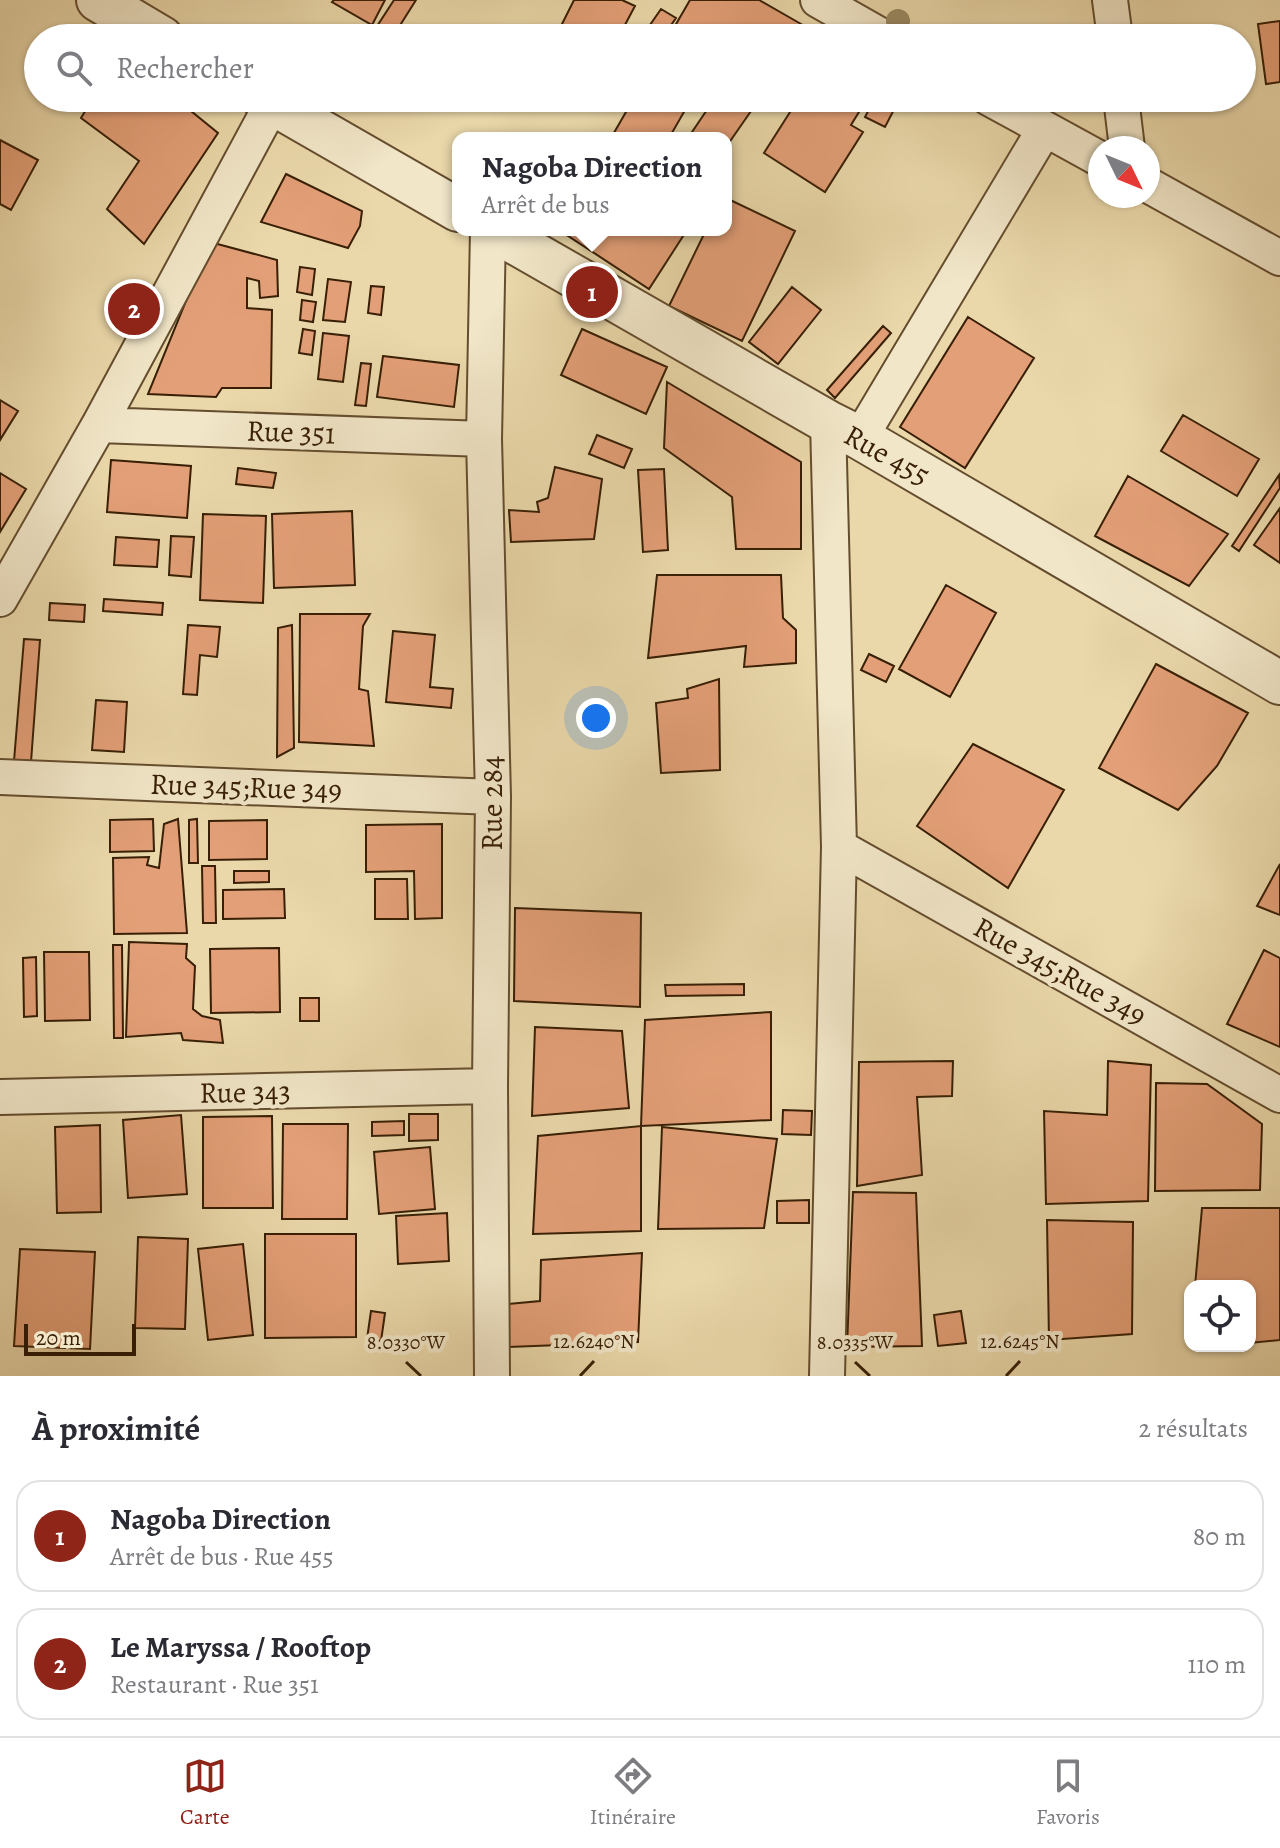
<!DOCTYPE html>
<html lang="fr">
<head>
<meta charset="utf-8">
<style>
	:root { --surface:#fff; --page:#f2f2f3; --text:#2b2b33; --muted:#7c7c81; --line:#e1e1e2; --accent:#8f2418 }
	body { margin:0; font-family:Alegreya,serif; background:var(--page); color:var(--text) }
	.controls { position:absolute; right:24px; bottom:24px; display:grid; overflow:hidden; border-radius:16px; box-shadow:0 2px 6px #0004 }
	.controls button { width:72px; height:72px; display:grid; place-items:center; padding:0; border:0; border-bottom:2px solid var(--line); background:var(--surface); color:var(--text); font:40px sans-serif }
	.compass { position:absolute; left:1088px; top:136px; width:72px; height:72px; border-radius:50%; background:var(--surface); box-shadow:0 2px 6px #0004; rotate:133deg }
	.scale { position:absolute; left:24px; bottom:20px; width:112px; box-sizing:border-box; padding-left:8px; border:4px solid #381f05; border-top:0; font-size:22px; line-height:28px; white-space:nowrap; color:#381f05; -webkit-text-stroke:6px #f1e6c8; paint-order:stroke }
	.you { position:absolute; left:596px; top:718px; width:28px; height:28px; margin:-20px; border:6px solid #fff; border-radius:50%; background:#1a73e8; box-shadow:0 0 0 12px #1a73e833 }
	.badge { display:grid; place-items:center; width:52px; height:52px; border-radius:50%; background:var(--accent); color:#fff; font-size:26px; font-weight:700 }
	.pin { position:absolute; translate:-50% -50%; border:4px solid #fff; box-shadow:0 2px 8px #0006 }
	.popup { position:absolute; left:452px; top:132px; width:280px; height:104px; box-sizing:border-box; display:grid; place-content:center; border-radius:16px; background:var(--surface); filter:drop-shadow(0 2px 6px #0005); font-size:26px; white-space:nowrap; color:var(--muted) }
	.popup b { font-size:30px; color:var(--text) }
	.popup::after { content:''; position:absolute; left:50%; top:100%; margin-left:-16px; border:16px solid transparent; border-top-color:var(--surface) }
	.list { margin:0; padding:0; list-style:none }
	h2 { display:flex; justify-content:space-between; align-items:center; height:104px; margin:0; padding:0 32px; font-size:34px }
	h2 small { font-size:26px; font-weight:400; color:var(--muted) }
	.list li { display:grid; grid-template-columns:52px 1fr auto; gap:24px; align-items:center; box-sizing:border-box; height:112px; margin:0 16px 16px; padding:0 16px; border:2px solid var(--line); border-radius:24px }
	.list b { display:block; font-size:30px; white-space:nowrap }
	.list p { margin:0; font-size:26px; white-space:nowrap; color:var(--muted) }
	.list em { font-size:26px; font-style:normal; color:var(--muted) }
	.icon { flex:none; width:44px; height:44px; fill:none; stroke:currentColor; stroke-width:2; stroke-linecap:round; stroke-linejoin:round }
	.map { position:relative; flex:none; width:1280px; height:1376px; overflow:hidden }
	.search { position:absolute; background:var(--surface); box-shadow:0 2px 6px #0004; left:24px; right:24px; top:24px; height:88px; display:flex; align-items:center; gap:20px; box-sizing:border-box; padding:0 28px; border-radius:44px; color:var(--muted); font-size:30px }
	.sheet { height:360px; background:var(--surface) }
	nav { display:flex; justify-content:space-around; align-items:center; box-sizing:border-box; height:112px; border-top:2px solid var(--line); background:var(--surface); font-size:22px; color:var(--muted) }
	nav a { display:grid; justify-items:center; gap:4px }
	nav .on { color:var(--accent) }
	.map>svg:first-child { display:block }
</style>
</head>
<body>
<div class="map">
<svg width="1280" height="1376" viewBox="0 0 1280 1376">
	<rect width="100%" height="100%" fill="#ead8aa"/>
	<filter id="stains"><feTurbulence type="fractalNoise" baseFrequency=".0025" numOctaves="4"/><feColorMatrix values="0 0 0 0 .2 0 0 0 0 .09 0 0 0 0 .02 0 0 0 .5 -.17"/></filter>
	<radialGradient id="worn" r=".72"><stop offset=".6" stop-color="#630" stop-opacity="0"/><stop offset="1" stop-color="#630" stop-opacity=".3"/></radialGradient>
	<path fill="#e39f77" stroke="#381f05" stroke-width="2" d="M334,0H385L372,25L332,2Z
		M394,0H416L392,38H379L372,34Z
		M574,0H622L635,6L618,38H555Z
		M690,0H759L808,28L802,38H668Z
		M661,9L676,18L662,38H641Z
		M1280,21V82L1266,84L1258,24Z
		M93,98H175L218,133L144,244L107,209L139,161L81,118Z
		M634,98H692L669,138H611Z
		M715,98H754L758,101L726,147V138H688Z
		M799,98L867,99L851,125L863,132L825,192L764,153Z
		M875,98H900L885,127L865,117Z
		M0,140L38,160L11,210L0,204Z
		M286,174L362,211L360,226L348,248L261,222Z
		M726,198L795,231L742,341L669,306L706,230H726Z
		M559,230H687L649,289Z
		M210,242L277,260L278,296L260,298L259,281L247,278V308L272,310L271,388H222L216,397L148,394Z
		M300,267L315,269L312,295L297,292Z
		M328,279L351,282L345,322L323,320Z
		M371,286L384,287L381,315L368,313Z
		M792,287L821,310L778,364L749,342Z
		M302,300L316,302L313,322L300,320Z
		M968,317L1034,358L965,468L900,427Z
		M883,326L891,333L835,398L827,390Z
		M303,329L315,331L312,355L299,353Z
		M582,329L667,367L646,414L561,375Z
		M323,333L349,336L343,382L318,379Z
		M383,356L459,365L454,407L377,397Z
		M361,363L371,364L366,406L355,405Z
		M667,382L801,462V549H736L732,497L664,448Z
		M0,400L18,411L0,440Z
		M1183,415L1259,459L1237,496L1161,451Z
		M597,435L632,449L624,468L589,454Z
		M111,460L191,466L187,518L107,512Z
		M555,467L602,479L594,539L511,542L509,510L539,512L537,502L548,498Z
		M238,468L276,473L273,488L236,484Z
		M664,469L668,550L643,552L638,470Z
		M0,473L26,489L0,532Z
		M1279,475L1280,488L1239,551L1232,546Z
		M1128,476L1228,534L1189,586L1095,536Z
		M1280,508V563L1254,545Z
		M352,511L355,585L274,588L272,514Z
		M203,514L266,516L263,603L200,600Z
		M171,536L194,537L191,577L169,575Z
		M116,537L159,540L157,567L114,565Z
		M657,575H781L783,618L796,630V663L744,667L746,646L648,658Z
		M946,585L996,613L950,697L899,669Z
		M104,599L163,603L162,615L103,611Z
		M50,603L85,605L84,622L49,620Z
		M300,614H370L363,626L359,689L368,691L374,746L299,742Z
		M188,625L220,627L217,657L200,655L197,695L183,694Z
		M292,625L294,748L277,757L278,628Z
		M393,631L435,635L430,687L453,689L451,708L386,702Z
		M24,639L40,640L31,762L14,761Z
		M869,654L894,666L886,682L861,670Z
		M1156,664L1248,713L1217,766L1178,810L1099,768Z
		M719,679L720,770L661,773L656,703L688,698L687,689Z
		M96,700L127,702L124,752L92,750Z
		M973,744L1064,790L1008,888L917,826Z
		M153,819L154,851L110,852V820Z
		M178,819L187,933L114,934L113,858L149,857L147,865L159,868L164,824Z
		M197,819L198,863H189V820Z
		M267,820V859L209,860V821Z
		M442,824V918L415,919L414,871L366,872V825Z
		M1280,864V915L1257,906Z
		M202,866H215L216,923H203Z
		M234,871H269V882L234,883Z
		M375,879H407L408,919H375Z
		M284,889L285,918L223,919V890Z
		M515,908L641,913L640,1007L514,1001Z
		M129,942L187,944L186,958L195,966L193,1009L202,1016L220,1020L223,1043L183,1040L181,1033L126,1037Z
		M113,945H122L123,1038H114Z
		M279,948L280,1012L211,1013L210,949Z
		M1264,950L1280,958V1047L1227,1024Z
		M44,952H89L90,1020L45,1021Z
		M36,957L37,1016L24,1017L23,958Z
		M744,984V995L666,996L665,985Z
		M300,998H319V1021H300Z
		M771,1012V1120L641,1126L645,1020Z
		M535,1027L622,1031L629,1108L532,1116Z
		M953,1061L952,1096L917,1097L922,1175L857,1186L859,1062Z
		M1108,1061L1151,1065L1148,1201L1046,1204L1044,1111L1107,1115Z
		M1156,1083L1207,1084L1262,1124L1260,1190L1155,1191Z
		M783,1110L812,1111L811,1135L782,1134Z
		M409,1114H438V1140L409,1141Z
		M181,1115L187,1194L128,1198L123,1120Z
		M272,1116L273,1208H203V1117Z
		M404,1121V1135L372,1136V1122Z
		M283,1124H348L347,1219H282Z
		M100,1125L101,1212L57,1213L55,1127Z
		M641,1126V1231L533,1234L538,1136Z
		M662,1127L777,1139L764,1228L658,1229Z
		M430,1147L435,1209L379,1214L374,1152Z
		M853,1192L916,1193L922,1346L847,1347Z
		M809,1200V1223H777V1201Z
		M1202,1208H1280V1340L1250,1343V1286H1195Z
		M447,1213L449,1261L398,1264L396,1216Z
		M1047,1220L1133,1222L1132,1334L1049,1340Z
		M265,1234H356V1337L265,1338Z
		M138,1237L188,1239L185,1329L135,1328Z
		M243,1244L253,1335L208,1340L198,1249Z
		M20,1249L95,1252L90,1349L14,1346Z
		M642,1253L638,1342L506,1347L508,1304L540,1301L541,1260Z
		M371,1311L385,1313L381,1341L367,1339Z
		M961,1311L966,1343L938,1346L934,1315Z"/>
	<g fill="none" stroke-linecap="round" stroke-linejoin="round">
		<g stroke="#644d2e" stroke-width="38">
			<path id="minor" d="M818,0L885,38
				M1110,0L1115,38
				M989,98L1100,159
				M1121,98L1127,148
				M1148,185L1280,258
				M488,230L484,439L493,797L490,1086L492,1376
				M99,425L484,439
				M860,438L1044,130
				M0,599L99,425L272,104
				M0,777L493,797
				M839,847L1280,1095
				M0,1097L490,1086
				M827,1376L839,847L828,422"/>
		</g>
		<g stroke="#644d2e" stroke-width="46">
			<path id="tertiary" d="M98,0L162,38
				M263,98L458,210
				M493,230L828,422L860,438L1280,683"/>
		</g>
		<use href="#minor" stroke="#f1e6c8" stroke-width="34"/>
		<use href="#tertiary" stroke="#f1e6c8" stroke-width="42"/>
	</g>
	<circle fill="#9a8861" cx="898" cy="21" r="12"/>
	<path fill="none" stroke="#381f05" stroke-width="3" d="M406,1362L421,1376M855,1362L870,1376M580,1376L594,1361M1006,1376L1020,1361"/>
	<g text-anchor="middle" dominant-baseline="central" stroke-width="8" stroke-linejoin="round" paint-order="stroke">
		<g font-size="30" fill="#381f05" stroke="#f1e6c8">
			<text transform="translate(291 432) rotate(2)">Rue 351</text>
			<text transform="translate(887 455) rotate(29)">Rue 455</text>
			<text transform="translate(246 787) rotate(2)">Rue 345;Rue 349</text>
			<text transform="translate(492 803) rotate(-90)">Rue 284</text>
			<text transform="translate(1060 971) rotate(29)">Rue 345;Rue 349</text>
			<text transform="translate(245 1092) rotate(-1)">Rue 343</text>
		</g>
	</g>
	<g font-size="20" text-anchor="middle" fill="#381f05" stroke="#f1e6c8" stroke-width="8" stroke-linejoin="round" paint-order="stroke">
		<text x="594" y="1348">12.6240°N</text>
		<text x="1020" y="1348">12.6245°N</text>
		<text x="406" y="1349">8.0330°W</text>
		<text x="855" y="1349">8.0335°W</text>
	</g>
	<rect width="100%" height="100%" filter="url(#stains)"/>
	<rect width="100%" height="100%" fill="url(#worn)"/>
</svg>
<div class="controls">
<button><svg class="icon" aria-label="locate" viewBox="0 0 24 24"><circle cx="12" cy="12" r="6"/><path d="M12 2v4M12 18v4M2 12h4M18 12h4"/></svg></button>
</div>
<svg class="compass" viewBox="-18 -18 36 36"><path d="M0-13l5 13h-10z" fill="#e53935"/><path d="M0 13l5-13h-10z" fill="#7c7c81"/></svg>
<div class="scale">20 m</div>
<div class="you"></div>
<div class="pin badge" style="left:592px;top:292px">1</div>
<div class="popup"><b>Nagoba Direction</b>Arrêt de bus</div>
<div class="pin badge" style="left:134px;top:309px">2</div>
<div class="search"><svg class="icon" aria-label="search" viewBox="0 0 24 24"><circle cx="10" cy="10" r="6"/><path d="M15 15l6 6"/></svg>Rechercher</div>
</div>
<section class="sheet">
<h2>À proximité<small>2 résultats</small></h2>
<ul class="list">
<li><span class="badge">1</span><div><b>Nagoba Direction</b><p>Arrêt de bus · Rue 455</p></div><em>80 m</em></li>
<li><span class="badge">2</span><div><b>Le Maryssa / Rooftop</b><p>Restaurant · Rue 351</p></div><em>110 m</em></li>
</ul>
</section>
<nav>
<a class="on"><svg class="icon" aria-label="map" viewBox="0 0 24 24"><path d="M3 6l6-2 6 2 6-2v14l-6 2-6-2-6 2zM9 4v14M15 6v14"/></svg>Carte</a>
<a><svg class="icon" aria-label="directions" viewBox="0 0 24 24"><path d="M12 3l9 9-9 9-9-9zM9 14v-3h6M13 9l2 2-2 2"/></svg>Itinéraire</a>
<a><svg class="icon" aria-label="saved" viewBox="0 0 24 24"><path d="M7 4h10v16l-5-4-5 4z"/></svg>Favoris</a>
</nav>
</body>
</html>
